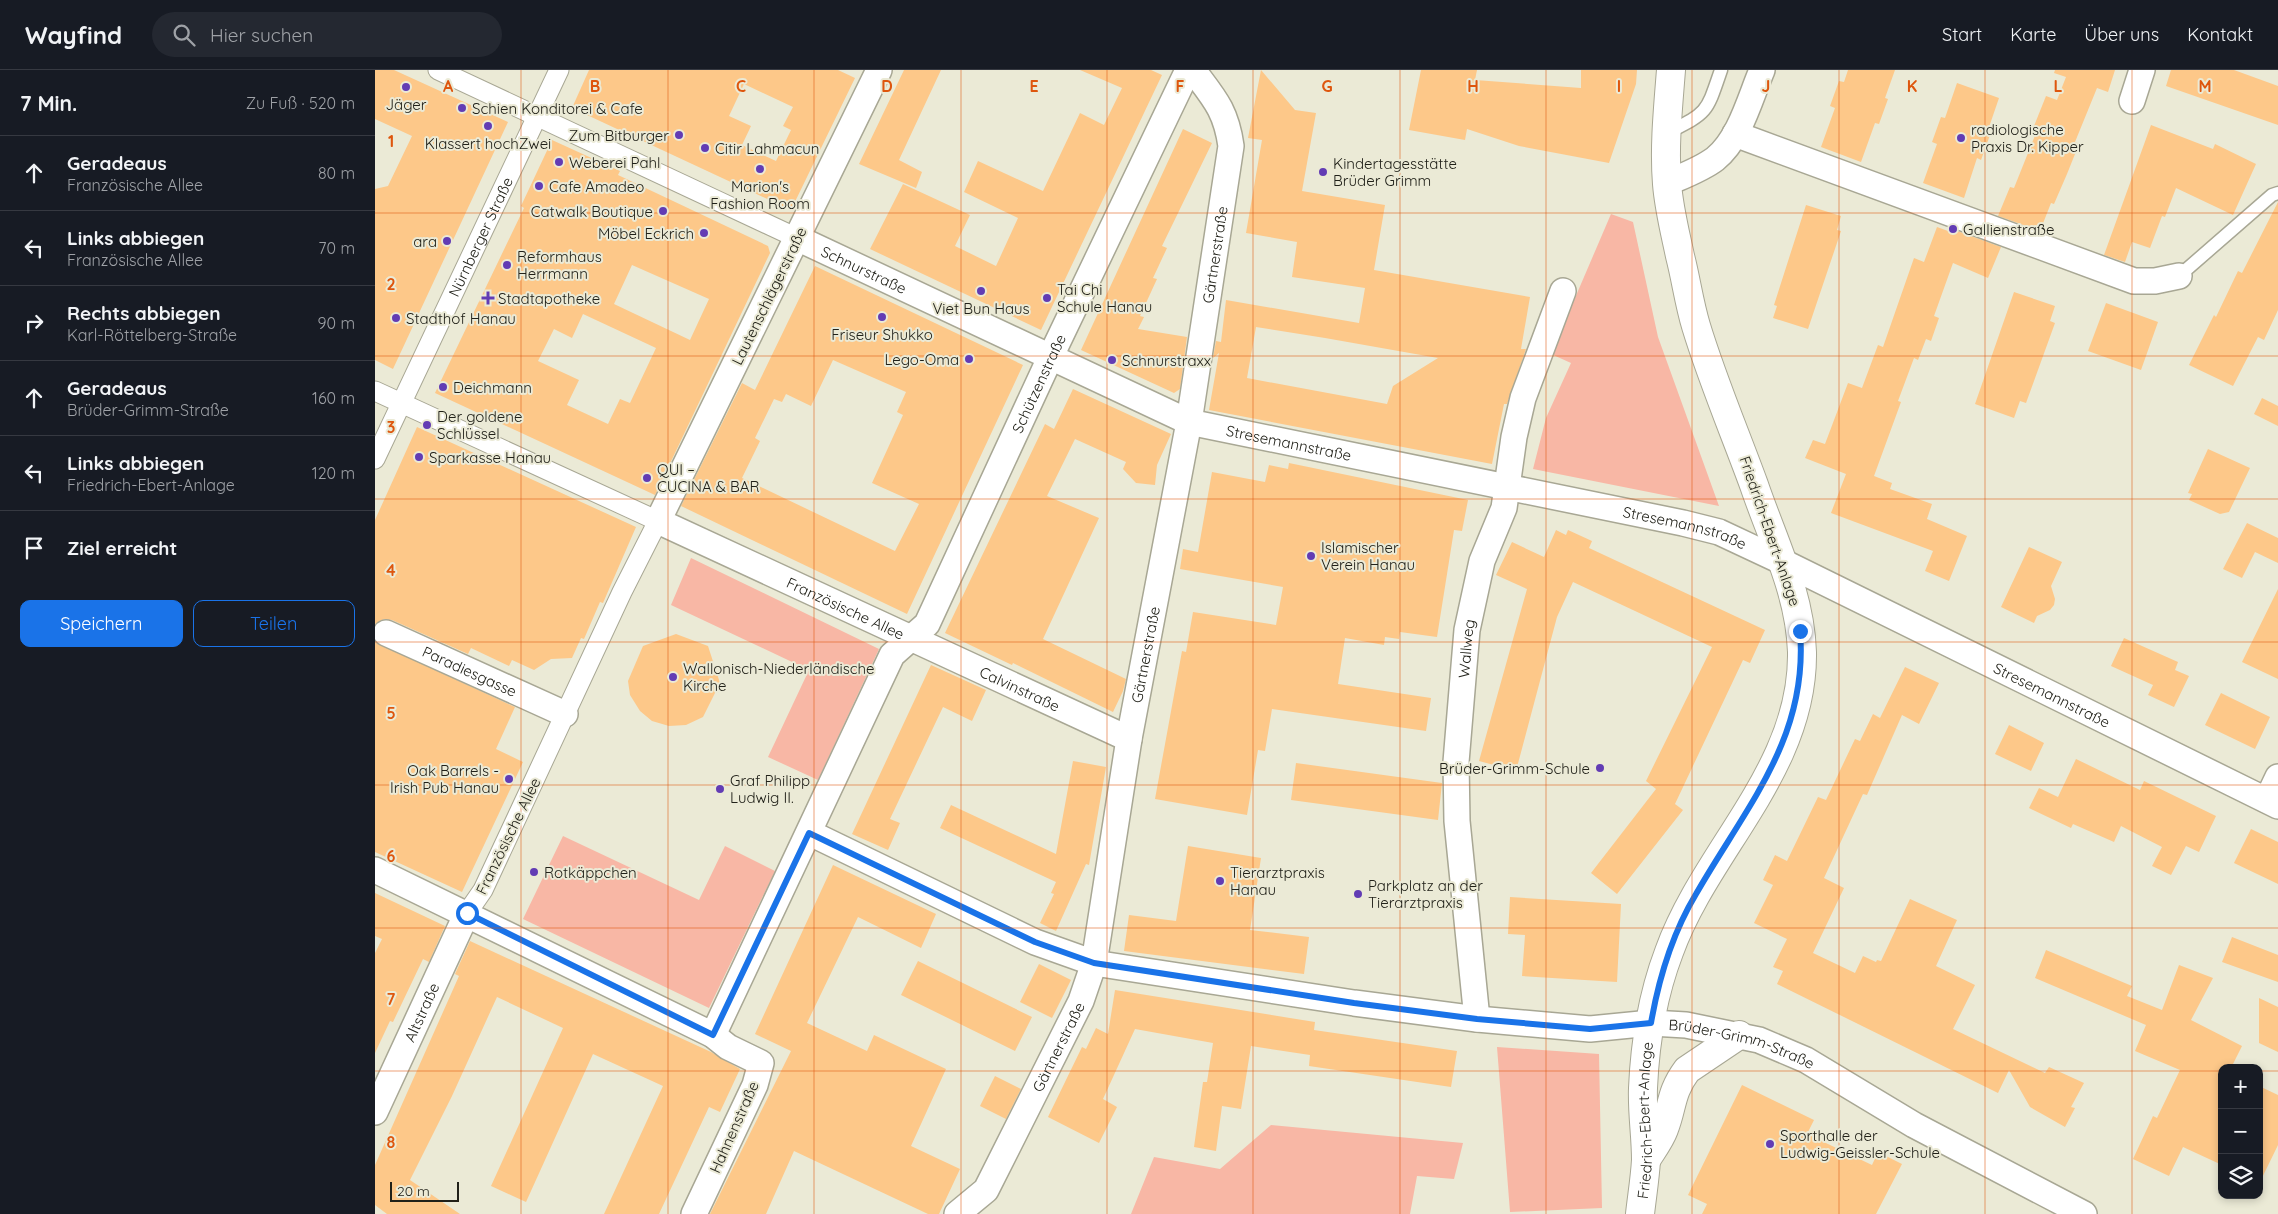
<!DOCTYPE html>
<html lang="de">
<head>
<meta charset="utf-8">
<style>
	:root { --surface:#171b24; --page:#242831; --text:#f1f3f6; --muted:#9ea1a6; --line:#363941; --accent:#1a73e8 }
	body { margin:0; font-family:Quicksand,sans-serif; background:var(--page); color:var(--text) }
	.controls { position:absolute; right:15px; bottom:15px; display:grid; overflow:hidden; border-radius:10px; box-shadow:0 2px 8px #0003 }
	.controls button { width:45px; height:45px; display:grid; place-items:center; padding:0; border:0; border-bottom:1px solid var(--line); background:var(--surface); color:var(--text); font:25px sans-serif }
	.scale { position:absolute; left:15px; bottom:12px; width:69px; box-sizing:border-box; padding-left:5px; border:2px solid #212119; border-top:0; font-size:14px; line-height:18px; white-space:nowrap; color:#212119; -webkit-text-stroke:4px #ebead6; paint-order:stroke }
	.stop { position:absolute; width:15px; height:15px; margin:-11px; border:4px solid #1a73e8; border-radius:50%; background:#fff }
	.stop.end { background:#1a73e8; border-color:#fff; box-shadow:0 1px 5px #0008 }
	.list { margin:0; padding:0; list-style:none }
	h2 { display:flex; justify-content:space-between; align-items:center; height:65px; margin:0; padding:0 20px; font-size:21px }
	h2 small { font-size:16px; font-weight:400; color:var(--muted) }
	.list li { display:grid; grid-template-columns:32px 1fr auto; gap:15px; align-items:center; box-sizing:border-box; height:75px; padding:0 20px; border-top:1px solid var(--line) }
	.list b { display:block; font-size:19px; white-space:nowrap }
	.list p { margin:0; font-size:16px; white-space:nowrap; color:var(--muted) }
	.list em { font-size:16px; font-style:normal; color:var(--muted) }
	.actions { display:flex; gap:10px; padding:15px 20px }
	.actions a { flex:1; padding:11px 0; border:1px solid var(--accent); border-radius:10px; text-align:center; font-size:18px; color:var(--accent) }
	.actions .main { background:var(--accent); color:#fff }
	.icon { flex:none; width:28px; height:28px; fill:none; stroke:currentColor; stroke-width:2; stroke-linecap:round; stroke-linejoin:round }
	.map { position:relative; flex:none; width:1903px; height:1144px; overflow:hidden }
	header { display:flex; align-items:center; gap:30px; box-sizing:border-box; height:70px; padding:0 25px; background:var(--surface); border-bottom:1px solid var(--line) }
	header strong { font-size:24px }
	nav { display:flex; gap:28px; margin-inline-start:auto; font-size:18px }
	.search { width:350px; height:45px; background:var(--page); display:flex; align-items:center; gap:12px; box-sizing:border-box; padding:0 18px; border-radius:28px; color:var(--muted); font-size:19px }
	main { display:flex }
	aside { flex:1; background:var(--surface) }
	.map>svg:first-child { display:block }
</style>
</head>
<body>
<header>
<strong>Wayfind</strong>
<div class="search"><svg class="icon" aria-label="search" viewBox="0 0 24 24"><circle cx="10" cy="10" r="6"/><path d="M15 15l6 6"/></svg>Hier suchen</div>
<nav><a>Start</a><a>Karte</a><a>Über uns</a><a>Kontakt</a></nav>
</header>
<main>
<aside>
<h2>7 Min.<small>Zu Fuß · 520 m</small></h2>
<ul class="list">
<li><svg class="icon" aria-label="ahead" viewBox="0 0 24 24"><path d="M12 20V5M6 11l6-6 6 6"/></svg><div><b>Geradeaus</b><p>Französische Allee</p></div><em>80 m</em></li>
<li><svg class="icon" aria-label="left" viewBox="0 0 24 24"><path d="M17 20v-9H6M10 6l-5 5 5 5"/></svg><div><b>Links abbiegen</b><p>Französische Allee</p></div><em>70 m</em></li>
<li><svg class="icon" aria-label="right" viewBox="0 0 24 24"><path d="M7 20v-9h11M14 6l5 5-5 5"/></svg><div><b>Rechts abbiegen</b><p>Karl-Röttelberg-Straße</p></div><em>90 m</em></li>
<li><svg class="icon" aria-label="ahead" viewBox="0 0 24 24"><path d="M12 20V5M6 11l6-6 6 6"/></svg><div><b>Geradeaus</b><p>Brüder-Grimm-Straße</p></div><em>160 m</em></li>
<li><svg class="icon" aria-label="left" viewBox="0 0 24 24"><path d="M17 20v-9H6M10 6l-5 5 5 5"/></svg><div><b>Links abbiegen</b><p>Friedrich-Ebert-Anlage</p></div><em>120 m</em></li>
<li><svg class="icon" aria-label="arrive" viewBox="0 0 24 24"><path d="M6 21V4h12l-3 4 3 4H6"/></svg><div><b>Ziel erreicht</b></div></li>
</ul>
<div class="actions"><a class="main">Speichern</a><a>Teilen</a></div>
</aside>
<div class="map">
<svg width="1903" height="1144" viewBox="0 0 1903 1144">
	<rect width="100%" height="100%" fill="#ebead6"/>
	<path fill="#f8b7a5" d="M1236,144L1258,152L1283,267L1344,436L1158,399L1171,348L1196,293L1176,284Z
		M316,488L504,579L443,710L393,687L434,600L296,535Z
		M188,766L324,830L350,776L400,801L334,938L148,849Z
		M1122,977L1224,984L1227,1138L1135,1142Z
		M896,1055L1088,1073L1079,1109L1042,1106L1035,1144H756L779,1087L845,1099Z"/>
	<path fill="#fdc889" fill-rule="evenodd" d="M0,0H19L133,52L18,299L0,290V119L13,116L37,66L0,49Z
		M214,0H463L480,8L416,140L197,38ZM369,14L418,37L408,56L416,60L401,91L367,75L376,56L354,46Z
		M529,0H566L524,90L547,102L541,118L484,94Z
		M705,0H776L787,5L666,260L495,179L528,114L595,145L580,176L621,196L643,148L589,122L603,91L668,121L705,43L729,55L747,18Z
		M886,0L920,40L941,43L927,121L1010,135L999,200L1155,227L1146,279H1151L1132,334H1129L1117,394L834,340L844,283L838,288L841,271L846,272L851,230L984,253L990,218L917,207L922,172L871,163L887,70L873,68ZM881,257L950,268L1063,288L1018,316L1012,334L872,308Z
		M1046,0H1102L1100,10L1206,18V0H1262L1261,14L1234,93L1144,76L1092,59L1090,70L1034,60Z
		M1473,0H1520L1510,28L1513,29L1504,54L1500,53L1486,92L1446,77L1460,38L1455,36L1464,11L1469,12Z
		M1680,0H1740L1733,22L1722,18L1700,72L1704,74L1692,104L1679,134L1676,133L1665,161L1623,146L1635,117L1639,118L1663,58L1659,56L1671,26L1682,30L1691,7L1679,3Z
		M1796,0H1859L1903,16V55L1791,16Z
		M1582,13L1624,28L1612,63L1615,65L1606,90L1602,88L1589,128L1548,113L1562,74L1557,72L1566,47L1570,48Z
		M1776,55L1838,79L1840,74L1881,94L1858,145L1801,118L1790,147L1787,146L1775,178L1757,172L1750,192L1729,185Z
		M808,59L837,73L787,176L792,178L778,208L782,209L765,246L769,247L763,259L812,267L805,319L799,323L706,280Z
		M177,70L245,101L243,105L393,176L395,183L280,425L60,323L149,138L146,136ZM257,195L334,229L315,270L239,234ZM208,244L281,278L255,333L245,329L233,354L192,335L204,310L163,291L179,259L197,268Z
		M1903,132V240L1889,270L1883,267L1858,316L1814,295L1839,245L1841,247L1863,201L1867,203Z
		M1431,135L1466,146L1462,160L1466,161L1433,259L1398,248L1402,236L1399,235Z
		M1562,157L1573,161L1574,158L1626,177L1613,208L1578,193L1559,246L1564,248L1556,271L1551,269L1543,290L1539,288L1523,331L1526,332L1499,406L1517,413L1515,419L1557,434L1552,449L1592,466L1574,511L1550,501L1558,481L1456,443L1471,404L1430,388L1438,370L1450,374L1473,313L1487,318L1503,275L1508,277L1539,188L1549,192Z
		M440,196L648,295L532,544L306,436L367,313L380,320ZM458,290L531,322L522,342L528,345L497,413L544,434L520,481L367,408L385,371L380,368L399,329L407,332L411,324L436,336Z
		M1639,222L1680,236L1675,251L1680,253L1651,333L1645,331L1639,348L1600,334Z
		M1731,233L1783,252L1766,300L1713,281Z
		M698,319L796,364L782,395L780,415L761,413L748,399L751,392L700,369L672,426L724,448L668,569L751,609L748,621L738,642L638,593L637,595L570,563L670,354L679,359Z
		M1887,328L1903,336V356L1879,344Z
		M42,357L261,457L228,533L225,532L209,569L206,568L197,588L176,589L159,600L137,590L134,596L96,578L93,584L17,550L9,549L0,554V450Z
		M1833,379L1875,398L1854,442L1845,444L1814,430L1817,424L1813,423Z
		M914,393L1093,430L1087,461L1079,460L1062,567L1025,562L1024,569L1010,567L1009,575L970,568L963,614L1056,628L1051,661L897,639L890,681L883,680L872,745L780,729L807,581L811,582L818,542L901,555L908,517L805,499L808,479L823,482L837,402L890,412L894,395L913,399Z
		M1872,453L1903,468V493L1880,482L1867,508L1848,499Z
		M1181,460L1191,465L1193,460L1217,471L1214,478L1390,560L1375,593L1368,590L1300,734L1308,740L1242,824L1216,803L1281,719L1271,711L1337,577L1198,512L1182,547L1141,701L1104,691L1152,519L1121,505L1137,472L1169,487Z
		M1654,477L1687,492L1676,516L1680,529L1679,535L1675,540L1662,546L1659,553L1626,537Z
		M1903,519V609L1867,592Z
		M301,564L333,576L345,613L328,647L311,655L294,656L277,651L265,641L255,625L253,611L268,576Z
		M1749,568L1803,592L1800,600L1814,606L1799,637L1773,625L1778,615L1736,596Z
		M0,572L140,637L121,679L148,692L87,822L0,782Z
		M556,595L611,620L597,651L568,637L515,749L525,753L513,780L477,764Z
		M1530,597L1564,613L1544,654L1527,645L1492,725L1488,724L1449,808L1469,818L1438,883L1480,903L1488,886L1501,892L1502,890L1506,891L1535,829L1582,850L1561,896L1600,915L1578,959L1670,1003L1674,997L1709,1013L1696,1037L1700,1038L1690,1057L1655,1037L1634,1000L1623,1023L1402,914L1408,901L1398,897L1412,869L1379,853L1398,815L1388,810L1400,785L1412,791L1443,727L1451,730L1480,669L1485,671L1498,644L1505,648Z
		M1846,623L1895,647L1880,679L1830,655Z
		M1634,655L1669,673L1656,701L1620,684Z
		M1701,689L1765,720L1769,711L1841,746L1824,782L1811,776L1796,805L1777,796L1787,777L1746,756L1739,772L1698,754L1696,758L1654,738L1664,718L1683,727Z
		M698,691L731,697L714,795L711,794L681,861L665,853L679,824L676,823L681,812L565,758L576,735L681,784Z
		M921,693L1067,713L1063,750L916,730Z
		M1876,759L1903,772V814L1859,793Z
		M813,776L886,788L875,860L934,867L929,904L749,881L754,845L801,851Z
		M458,795L561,844L546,878L483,847L432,953L492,981L499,965L571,999L536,1076L585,1099L564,1144H553L419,1081L391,1144H335L416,981L380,964Z
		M0,823L70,856L54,892L48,889L18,952L15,951L0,983V883L7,869L0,866Z
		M1135,827L1246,834L1242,912L1147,906L1150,865L1133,864Z
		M1857,867L1903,885V912L1847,892Z
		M95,871L336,982L365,999L345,1042L334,1037L284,1144H229L288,1016L218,984L151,1132L116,1116L188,958L122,927L77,1026L35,1110L85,1144H12L0,1135V1095L84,906L80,904Z
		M1671,880L1757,916L1752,926L1787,940L1804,895L1838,908L1816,950L1867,976L1856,998H1847V1095L1808,1077L1794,1106L1758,1089L1778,1046L1782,1048L1805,1000L1760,981L1771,955L1660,908Z
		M543,891L657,947L640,981L526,925Z
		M664,894L696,910L677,948L645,932Z
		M740,920L940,952L939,960L1082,981L1076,1017L934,996L935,985L876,976L866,1039L847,1036L841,1081L819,1077L828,1012H832L838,973L760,959L728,1029L742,1037L724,1073L673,1047L707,977L711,979L721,958L733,964Z
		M1884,928L1903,937V982L1884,973Z
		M620,1006L646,1019L631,1049L605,1036Z
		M1367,1015L1439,1050L1432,1064L1497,1095L1503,1082L1527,1094L1501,1144H1327L1332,1134L1313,1125Z
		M1884,1016L1903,1025V1075L1884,1114Z"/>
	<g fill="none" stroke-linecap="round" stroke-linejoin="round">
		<g stroke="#a8a794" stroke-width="15">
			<path id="service" d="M1292,63C1333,42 1331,44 1346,0
				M1804,206L1897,125L1903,123"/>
		</g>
		<g stroke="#a8a794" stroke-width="21">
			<g id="pedestrian">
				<path d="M63,0L422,168"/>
				<path d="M0,321L283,451L247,522L108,820L92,843"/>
				<path id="s1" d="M0,389L184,0"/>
			</g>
		</g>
		<g stroke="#a8a794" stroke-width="28">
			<g id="minor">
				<path id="s2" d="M504,0L283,451L754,669"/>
				<path d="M1757,31L1767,0"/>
				<path d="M1360,64L1759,211H1780L1804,206"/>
				<path d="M1292,113C1308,106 1327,99 1340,89C1365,69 1375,28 1387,0"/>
				<path id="s3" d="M422,168L814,352L1308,453L1344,462L1408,492L1903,736"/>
				<path id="s4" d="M11,563L190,644"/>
				<path d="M1892,730L1903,707"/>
				<path id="s5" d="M435,763L660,872L719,893L979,933L1102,949L1215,959L1276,953L1311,955L1384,970L1431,990L1539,1055L1709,1144"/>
				<path d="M0,800L338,965L353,977L386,993L380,1015L319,1144"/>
				<path id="s6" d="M1102,949L1082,751L1081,692L1092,560L1107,491L1129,438L1139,367L1148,328L1188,221"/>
				<path id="s7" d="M338,965L517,585L552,554L675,288L813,0"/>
				<path id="s8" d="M0,1042L92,843"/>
				<path id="s9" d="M582,1144L611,1120L706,931L719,893L754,669L814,352L856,76C851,40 839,28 818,0"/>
			</g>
		</g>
		<g stroke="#a8a794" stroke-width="30">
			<g id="secondary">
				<path d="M1271,1090C1277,1080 1285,1070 1289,1059C1298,1036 1295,1023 1312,1000L1364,965"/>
				<path id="s10" d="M1265,1144C1267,1126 1270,1108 1271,1090C1271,1066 1267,1042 1268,1018C1270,973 1278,924 1294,882C1331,779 1429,699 1427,582C1425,522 1398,471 1379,415C1360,363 1337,309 1321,256C1314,233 1311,209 1305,186C1300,162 1294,139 1292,114C1289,77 1293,38 1296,0"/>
			</g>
		</g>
		<use href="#service" stroke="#fff" stroke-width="12"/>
		<use href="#pedestrian" stroke="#fff" stroke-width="19"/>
		<use href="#minor" stroke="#fff" stroke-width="25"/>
		<use href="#secondary" stroke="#fff" stroke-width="28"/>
	</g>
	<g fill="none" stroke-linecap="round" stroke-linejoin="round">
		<path stroke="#1a73e8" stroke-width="6" d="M92,843L338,965L434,763L660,872L719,893L979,933L1102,949L1215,959L1276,953C1284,907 1297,864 1321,824C1370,738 1434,668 1425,561"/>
	</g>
	<path fill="none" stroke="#de560d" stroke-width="1" stroke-opacity="0.55" d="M146,0V1144M293,0V1144M439,0V1144M586,0V1144M732,0V1144M878,0V1144M1025,0V1144M1171,0V1144M1317,0V1144M1464,0V1144M1610,0V1144M1757,0V1144M0,143H1903M0,286H1903M0,429H1903M0,572H1903M0,715H1903M0,858H1903M0,1001H1847M1884,1001H1903"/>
	<g fill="#623cb4" stroke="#ebead6" stroke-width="2">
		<circle cx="31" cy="17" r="5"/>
		<circle cx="87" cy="38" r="5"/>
		<circle cx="113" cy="56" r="5"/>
		<circle cx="304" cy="65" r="5"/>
		<circle cx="1586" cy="68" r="5"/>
		<circle cx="330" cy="78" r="5"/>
		<circle cx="184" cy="92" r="5"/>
		<circle cx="385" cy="99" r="5"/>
		<circle cx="948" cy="102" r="5"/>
		<circle cx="164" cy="116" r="5"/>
		<circle cx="288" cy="141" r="5"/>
		<circle cx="1578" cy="159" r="5"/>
		<circle cx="329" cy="163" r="5"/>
		<circle cx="72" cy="171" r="5"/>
		<circle cx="132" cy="195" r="5"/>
		<circle cx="606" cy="221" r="5"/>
		<path d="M110.5 220.5h5v5h5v5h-5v5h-5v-5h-5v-5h5z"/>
		<circle cx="672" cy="228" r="5"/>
		<circle cx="507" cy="247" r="5"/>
		<circle cx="21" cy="248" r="5"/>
		<circle cx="594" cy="289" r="5"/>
		<circle cx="737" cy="290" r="5"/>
		<circle cx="68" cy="317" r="5"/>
		<circle cx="52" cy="355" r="5"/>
		<circle cx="44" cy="387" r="5"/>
		<circle cx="272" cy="408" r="5"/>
		<circle cx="936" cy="486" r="5"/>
		<circle cx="298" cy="607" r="5"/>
		<circle cx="1225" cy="698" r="5"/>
		<circle cx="134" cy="709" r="5"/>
		<circle cx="345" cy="719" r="5"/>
		<circle cx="159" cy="802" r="5"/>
		<circle cx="845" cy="811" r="5"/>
		<circle cx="983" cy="824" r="5"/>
		<circle cx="1395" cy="1074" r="5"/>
	</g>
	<g text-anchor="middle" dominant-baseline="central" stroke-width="4" stroke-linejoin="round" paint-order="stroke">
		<g font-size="15" fill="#212119" stroke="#ebead6" text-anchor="start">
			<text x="31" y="34" text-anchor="middle">Jäger</text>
			<text x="97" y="38">Schien Konditorei &amp; Cafe</text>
			<text x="1596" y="59">radiologische<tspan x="1596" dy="17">Praxis Dr. Kipper</tspan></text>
			<text x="294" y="65" text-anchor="end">Zum Bitburger</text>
			<text x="113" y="73" text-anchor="middle">Klassert hochZwei</text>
			<text x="340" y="78">Citir Lahmacun</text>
			<text x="194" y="92">Weberei Pahl</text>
			<text x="958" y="93">Kindertagesstätte<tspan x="958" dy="17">Brüder Grimm</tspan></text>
			<text x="174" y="116">Cafe Amadeo</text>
			<text x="385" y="116" text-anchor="middle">Marion's<tspan x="385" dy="17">Fashion Room</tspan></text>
			<text x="278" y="141" text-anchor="end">Catwalk Boutique</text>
			<text x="1588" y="159">Gallienstraße</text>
			<text x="319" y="163" text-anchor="end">Möbel Eckrich</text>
			<text x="62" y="171" text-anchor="end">ara</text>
			<text x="142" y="186">Reformhaus<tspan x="142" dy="17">Herrmann</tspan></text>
			<text x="682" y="219">Tai Chi<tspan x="682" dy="17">Schule Hanau</tspan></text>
			<text x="123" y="228">Stadtapotheke</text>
			<text x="606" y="238" text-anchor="middle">Viet Bun Haus</text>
			<text x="31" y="248">Stadthof Hanau</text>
			<text x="507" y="264" text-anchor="middle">Friseur Shukko</text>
			<text x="584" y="289" text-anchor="end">Lego-Oma</text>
			<text x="747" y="290">Schnurstraxx</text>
			<text x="78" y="317">Deichmann</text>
			<text x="62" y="346">Der goldene<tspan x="62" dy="17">Schlüssel</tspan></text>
			<text x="54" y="387">Sparkasse Hanau</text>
			<text x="282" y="399">QUI –<tspan x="282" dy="17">CUCINA &amp; BAR</tspan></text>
			<text x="946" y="477">Islamischer<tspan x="946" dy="17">Verein Hanau</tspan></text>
			<text x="308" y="598">Wallonisch-Niederländische<tspan x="308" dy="17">Kirche</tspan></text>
			<text x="1215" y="698" text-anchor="end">Brüder-Grimm-Schule</text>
			<text x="124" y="700" text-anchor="end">Oak Barrels -<tspan x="124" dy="17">Irish Pub Hanau</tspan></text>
			<text x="355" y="710">Graf Philipp<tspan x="355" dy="17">Ludwig II.</tspan></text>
			<text x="169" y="802">Rotkäppchen</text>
			<text x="855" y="802">Tierarztpraxis<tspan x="855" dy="17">Hanau</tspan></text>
			<text x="993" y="815">Parkplatz an der<tspan x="993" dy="17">Tierarztpraxis</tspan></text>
			<text x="1405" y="1065">Sporthalle der<tspan x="1405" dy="17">Ludwig-Geissler-Schule</tspan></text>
		</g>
		<g font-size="15" fill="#212119" stroke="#ebead6">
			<text stroke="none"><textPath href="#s1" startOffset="246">Nürnberger Straße</textPath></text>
			<text stroke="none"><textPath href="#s9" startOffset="1008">Gärtnerstraße</textPath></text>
			<text stroke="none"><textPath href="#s3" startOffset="74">Schnurstraße</textPath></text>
			<text transform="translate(394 226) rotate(-64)">Lautenschlägerstraße</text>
			<text stroke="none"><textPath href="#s7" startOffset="732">Schützenstraße</textPath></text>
			<text stroke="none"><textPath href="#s3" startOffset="535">Stresemannstraße</textPath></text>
			<text stroke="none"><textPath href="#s3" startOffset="940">Stresemannstraße</textPath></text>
			<text transform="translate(1395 461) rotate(71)">Friedrich-Ebert-Anlage</text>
			<text stroke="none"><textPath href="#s2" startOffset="709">Französische Allee</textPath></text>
			<text stroke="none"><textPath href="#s6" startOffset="372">Wallweg</textPath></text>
			<text stroke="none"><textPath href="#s9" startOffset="602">Gärtnerstraße</textPath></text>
			<text stroke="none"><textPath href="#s4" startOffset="92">Paradiesgasse</textPath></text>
			<text stroke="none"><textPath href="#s2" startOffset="901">Calvinstraße</textPath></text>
			<text stroke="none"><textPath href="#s3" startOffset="1345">Stresemannstraße</textPath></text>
			<text transform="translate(133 766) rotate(-64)">Französische Allee</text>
			<text stroke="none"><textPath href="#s8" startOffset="110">Altstraße</textPath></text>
			<text stroke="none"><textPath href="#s5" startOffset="968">Brüder-Grimm-Straße</textPath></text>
			<text stroke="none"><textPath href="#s9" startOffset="198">Gärtnerstraße</textPath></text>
			<text stroke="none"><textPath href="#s10" startOffset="94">Friedrich-Ebert-Anlage</textPath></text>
			<text transform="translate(359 1057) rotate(-66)">Hahnenstraße</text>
		</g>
	</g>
	<g font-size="16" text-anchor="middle" font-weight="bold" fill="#de560d" stroke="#ebead6" stroke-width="4" stroke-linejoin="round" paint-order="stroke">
		<text x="73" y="22">A</text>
		<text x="220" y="22">B</text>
		<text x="366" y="22">C</text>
		<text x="512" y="22">D</text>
		<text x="659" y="22">E</text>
		<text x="805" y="22">F</text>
		<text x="952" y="22">G</text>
		<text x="1098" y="22">H</text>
		<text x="1244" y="22">I</text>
		<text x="1391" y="22">J</text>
		<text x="1537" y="22">K</text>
		<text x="1683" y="22">L</text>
		<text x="1830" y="22">M</text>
		<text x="16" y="77">1</text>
		<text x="16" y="220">2</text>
		<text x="16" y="363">3</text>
		<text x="16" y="506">4</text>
		<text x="16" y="649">5</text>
		<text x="16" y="792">6</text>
		<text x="16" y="935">7</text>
		<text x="16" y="1078">8</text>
	</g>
</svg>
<div class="controls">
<button>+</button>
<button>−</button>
<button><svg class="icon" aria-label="layers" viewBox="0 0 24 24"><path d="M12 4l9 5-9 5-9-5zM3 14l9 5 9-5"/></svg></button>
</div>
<div class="scale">20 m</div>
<div class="stop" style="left:92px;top:843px"></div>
<div class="stop end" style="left:1425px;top:561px"></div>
</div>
</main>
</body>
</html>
